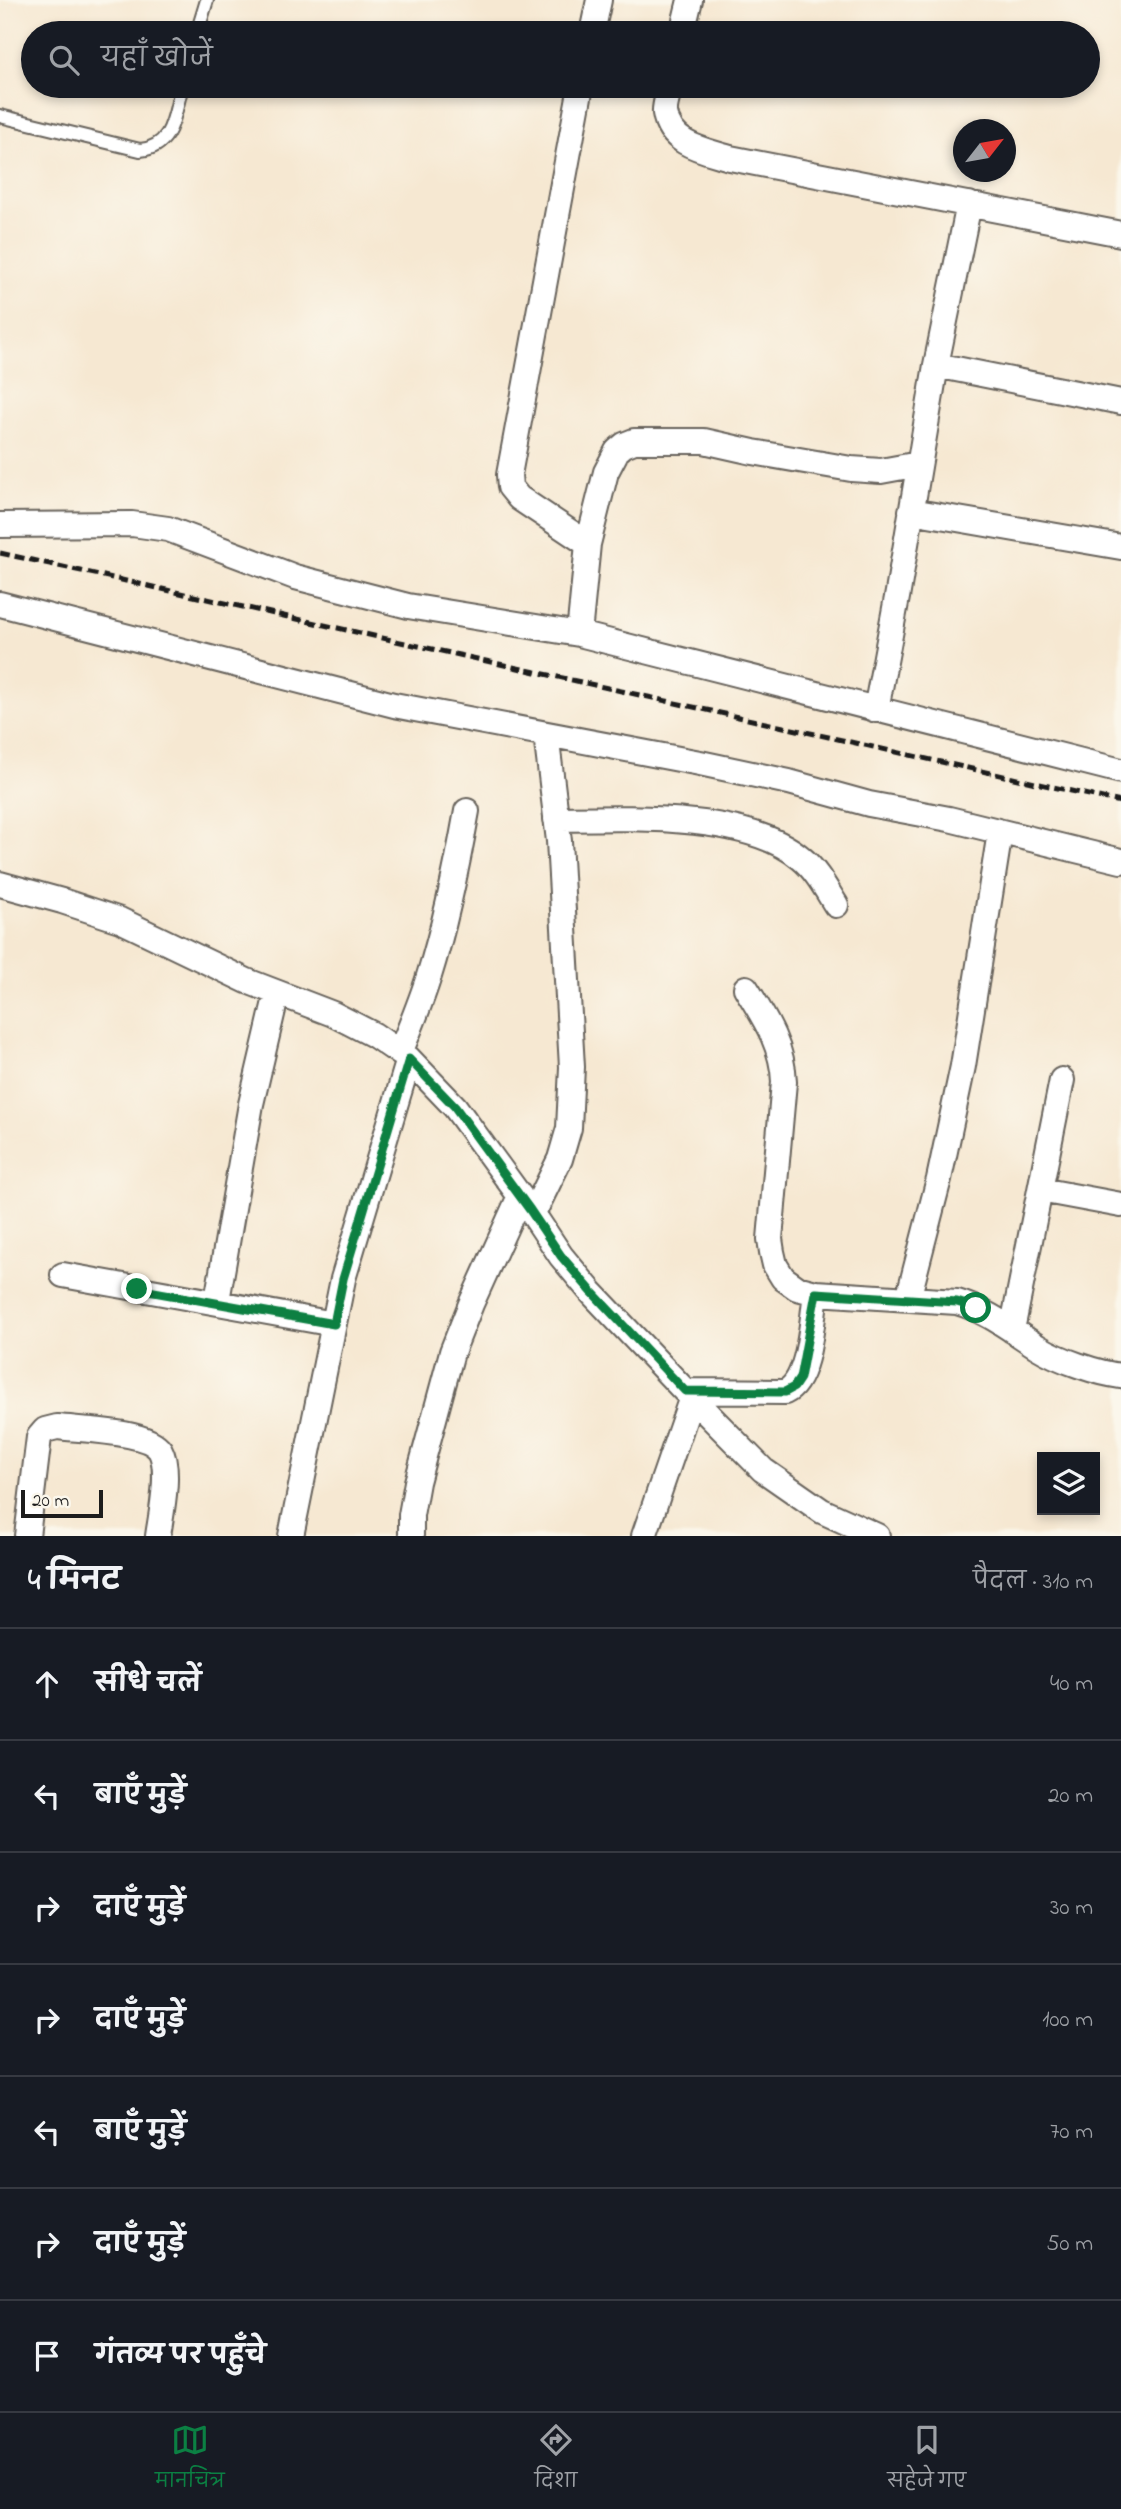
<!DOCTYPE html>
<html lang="hi">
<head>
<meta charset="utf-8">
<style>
	:root { --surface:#171b24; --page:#20242c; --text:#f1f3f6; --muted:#9ea1a6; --line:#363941; --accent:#0b8043 }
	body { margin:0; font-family:"Indie Flower","Playpen Sans Deva",sans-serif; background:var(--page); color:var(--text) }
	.controls { position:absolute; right:21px; bottom:21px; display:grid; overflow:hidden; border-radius:0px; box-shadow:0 4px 10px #0003 }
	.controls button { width:63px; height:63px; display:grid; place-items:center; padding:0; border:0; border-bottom:2px solid var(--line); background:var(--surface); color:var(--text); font:35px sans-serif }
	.compass { position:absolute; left:953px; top:119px; width:63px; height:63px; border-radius:50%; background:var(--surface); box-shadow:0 4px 10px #0003; rotate:59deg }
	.scale { position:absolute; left:21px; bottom:18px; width:82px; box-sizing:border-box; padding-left:7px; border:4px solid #1c1c1c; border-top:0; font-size:19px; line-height:24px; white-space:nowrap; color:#1c1c1c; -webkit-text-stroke:5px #fbf7ec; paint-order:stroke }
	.stop { position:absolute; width:21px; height:21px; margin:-16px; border:5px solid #0b8043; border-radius:50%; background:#fff }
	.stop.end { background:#0b8043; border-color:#fff; box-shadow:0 2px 7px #0008 }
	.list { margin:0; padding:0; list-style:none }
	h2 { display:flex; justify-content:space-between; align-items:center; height:91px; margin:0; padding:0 28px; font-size:30px }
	h2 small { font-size:23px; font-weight:400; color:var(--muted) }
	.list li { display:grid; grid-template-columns:46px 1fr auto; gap:21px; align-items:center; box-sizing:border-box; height:112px; padding:0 28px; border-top:2px solid var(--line) }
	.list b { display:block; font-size:26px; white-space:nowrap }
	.list em { font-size:23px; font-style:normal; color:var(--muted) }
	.icon { flex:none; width:38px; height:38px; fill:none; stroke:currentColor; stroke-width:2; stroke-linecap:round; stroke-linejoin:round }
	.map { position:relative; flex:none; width:1121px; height:1536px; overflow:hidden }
	.search { position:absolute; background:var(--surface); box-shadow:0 4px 10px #0003; left:21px; right:21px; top:21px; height:77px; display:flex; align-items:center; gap:18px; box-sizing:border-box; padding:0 24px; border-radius:38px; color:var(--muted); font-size:26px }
	.sheet { height:875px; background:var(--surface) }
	nav { display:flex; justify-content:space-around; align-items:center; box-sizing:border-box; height:98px; border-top:2px solid var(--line); background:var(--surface); font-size:19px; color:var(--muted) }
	nav a { display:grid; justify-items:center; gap:4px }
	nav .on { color:var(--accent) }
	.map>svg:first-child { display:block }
</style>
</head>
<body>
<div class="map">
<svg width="1121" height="1536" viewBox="0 0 1121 1536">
	<rect width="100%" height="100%" fill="#fbf7ec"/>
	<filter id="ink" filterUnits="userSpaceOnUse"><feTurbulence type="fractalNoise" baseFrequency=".0143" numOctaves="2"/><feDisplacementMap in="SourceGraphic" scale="14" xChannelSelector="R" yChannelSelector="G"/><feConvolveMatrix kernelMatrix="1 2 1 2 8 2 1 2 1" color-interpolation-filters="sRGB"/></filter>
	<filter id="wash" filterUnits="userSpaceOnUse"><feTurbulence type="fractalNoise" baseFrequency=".00686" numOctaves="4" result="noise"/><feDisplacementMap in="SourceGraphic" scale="28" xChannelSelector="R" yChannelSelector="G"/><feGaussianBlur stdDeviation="1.57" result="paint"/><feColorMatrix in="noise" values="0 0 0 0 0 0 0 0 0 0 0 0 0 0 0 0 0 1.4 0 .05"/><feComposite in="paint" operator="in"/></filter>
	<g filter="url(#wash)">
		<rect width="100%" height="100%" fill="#f6e8d2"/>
	</g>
	<g filter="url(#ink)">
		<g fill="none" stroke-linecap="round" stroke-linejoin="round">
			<g stroke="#68635c" stroke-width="16">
				<path id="lane" d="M197,33L207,0
					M0,116L140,150C174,147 174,113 182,86"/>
			</g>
			<g stroke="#68635c" stroke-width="28">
				<path id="street" d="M592,33L599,0
					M682,33L690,0
					M581,86L509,475L510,487L519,498L588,544
					M670,86C669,94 664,105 665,113C670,145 704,150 730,158L1121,234
					M936,365L1121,402
					M911,511L1121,547
					M0,525L132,524L168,529L295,577L408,606L579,634L1121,771
					M0,604L394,705L700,763L789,782L869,804L949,819L1121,861
					M579,634L588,544L606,472L617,451L624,445L634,441H704L753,452L851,469L881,471L919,464
					M876,710L898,592L936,365L969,204
					M556,819C625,818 747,812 801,858C816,870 826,889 836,905
					M0,884L62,901L120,920L247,981L333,1014L374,1035L409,1059L455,1107L533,1214L561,1256L591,1292L685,1391L763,1470L822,1511L877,1536
					M746,988C765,1019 783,1046 784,1082L770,1239L772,1252L775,1265L783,1278L797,1288L816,1293L957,1302C988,1311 1011,1330 1038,1347C1059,1360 1097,1373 1121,1376
					M400,1053C410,1028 421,1002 429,976C446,922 457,867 467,811
					M1040,1190L1121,1205
					M533,1214L560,1159L569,1128L572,1067L559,841L546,734
					M63,1275L334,1324
					M908,1299L939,1179L963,1066L1000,832
					M217,1301L251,1104L277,993
					M1012,1330L1062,1080
					M685,1391L785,1392C810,1381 812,1318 816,1293
					M27,1536L39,1437L45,1430L57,1427C80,1430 147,1430 160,1450C171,1469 161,1515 158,1536
					M291,1536L343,1279L409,1059
					M411,1536V1515L417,1482L452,1352L471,1304L520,1196
					M644,1536L692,1397"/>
			</g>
			<use href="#lane" stroke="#fff" stroke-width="12"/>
			<use href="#street" stroke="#fff" stroke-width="24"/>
			<path stroke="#1c1c1c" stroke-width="5" stroke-dasharray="10 5" stroke-linecap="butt" d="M0,553L1121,802"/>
		</g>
	</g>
	<g fill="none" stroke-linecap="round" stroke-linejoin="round" filter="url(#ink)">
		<path stroke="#0b8043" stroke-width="9" d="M137,1289L334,1324L343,1279L409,1059L455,1107L530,1210L561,1256L592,1292L685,1391L785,1392L794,1387L800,1378L816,1293L957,1302L976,1308"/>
	</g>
</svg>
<div class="controls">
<button><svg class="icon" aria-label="layers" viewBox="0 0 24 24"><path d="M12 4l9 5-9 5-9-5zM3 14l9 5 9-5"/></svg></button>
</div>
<svg class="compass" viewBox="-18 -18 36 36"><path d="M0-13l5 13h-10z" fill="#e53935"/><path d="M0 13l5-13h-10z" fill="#9ea1a6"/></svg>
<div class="scale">20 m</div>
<div class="stop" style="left:976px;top:1308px"></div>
<div class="stop end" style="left:137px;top:1289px"></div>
<div class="search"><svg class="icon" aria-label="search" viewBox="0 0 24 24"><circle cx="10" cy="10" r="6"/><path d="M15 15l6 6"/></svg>यहाँ खोजें</div>
</div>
<section class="sheet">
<h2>4 मिनट<small>पैदल · 310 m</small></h2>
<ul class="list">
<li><svg class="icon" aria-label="ahead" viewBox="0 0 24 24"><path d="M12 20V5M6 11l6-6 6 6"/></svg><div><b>सीधे चलें</b></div><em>40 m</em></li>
<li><svg class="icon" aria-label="left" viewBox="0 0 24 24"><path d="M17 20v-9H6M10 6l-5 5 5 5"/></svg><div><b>बाएँ मुड़ें</b></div><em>20 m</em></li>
<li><svg class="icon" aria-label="right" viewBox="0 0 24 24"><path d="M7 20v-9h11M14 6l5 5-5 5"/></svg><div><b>दाएँ मुड़ें</b></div><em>30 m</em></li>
<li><svg class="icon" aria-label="right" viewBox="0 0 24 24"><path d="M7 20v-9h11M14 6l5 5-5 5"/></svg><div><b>दाएँ मुड़ें</b></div><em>100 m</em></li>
<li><svg class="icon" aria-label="left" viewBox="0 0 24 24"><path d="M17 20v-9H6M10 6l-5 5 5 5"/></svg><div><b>बाएँ मुड़ें</b></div><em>70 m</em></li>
<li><svg class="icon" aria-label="right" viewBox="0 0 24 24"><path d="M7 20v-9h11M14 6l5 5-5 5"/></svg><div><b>दाएँ मुड़ें</b></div><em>50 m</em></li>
<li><svg class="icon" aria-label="arrive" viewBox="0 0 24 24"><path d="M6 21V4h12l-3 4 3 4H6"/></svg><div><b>गंतव्य पर पहुँचे</b></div></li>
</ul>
</section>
<nav>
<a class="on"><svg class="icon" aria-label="map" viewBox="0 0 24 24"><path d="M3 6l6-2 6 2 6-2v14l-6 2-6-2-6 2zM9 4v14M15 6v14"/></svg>मानचित्र</a>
<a><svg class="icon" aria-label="directions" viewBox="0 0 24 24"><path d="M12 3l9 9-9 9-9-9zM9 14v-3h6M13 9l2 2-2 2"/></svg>दिशा</a>
<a><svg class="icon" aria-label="saved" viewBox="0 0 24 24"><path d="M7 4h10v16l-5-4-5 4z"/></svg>सहेजे गए</a>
</nav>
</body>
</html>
